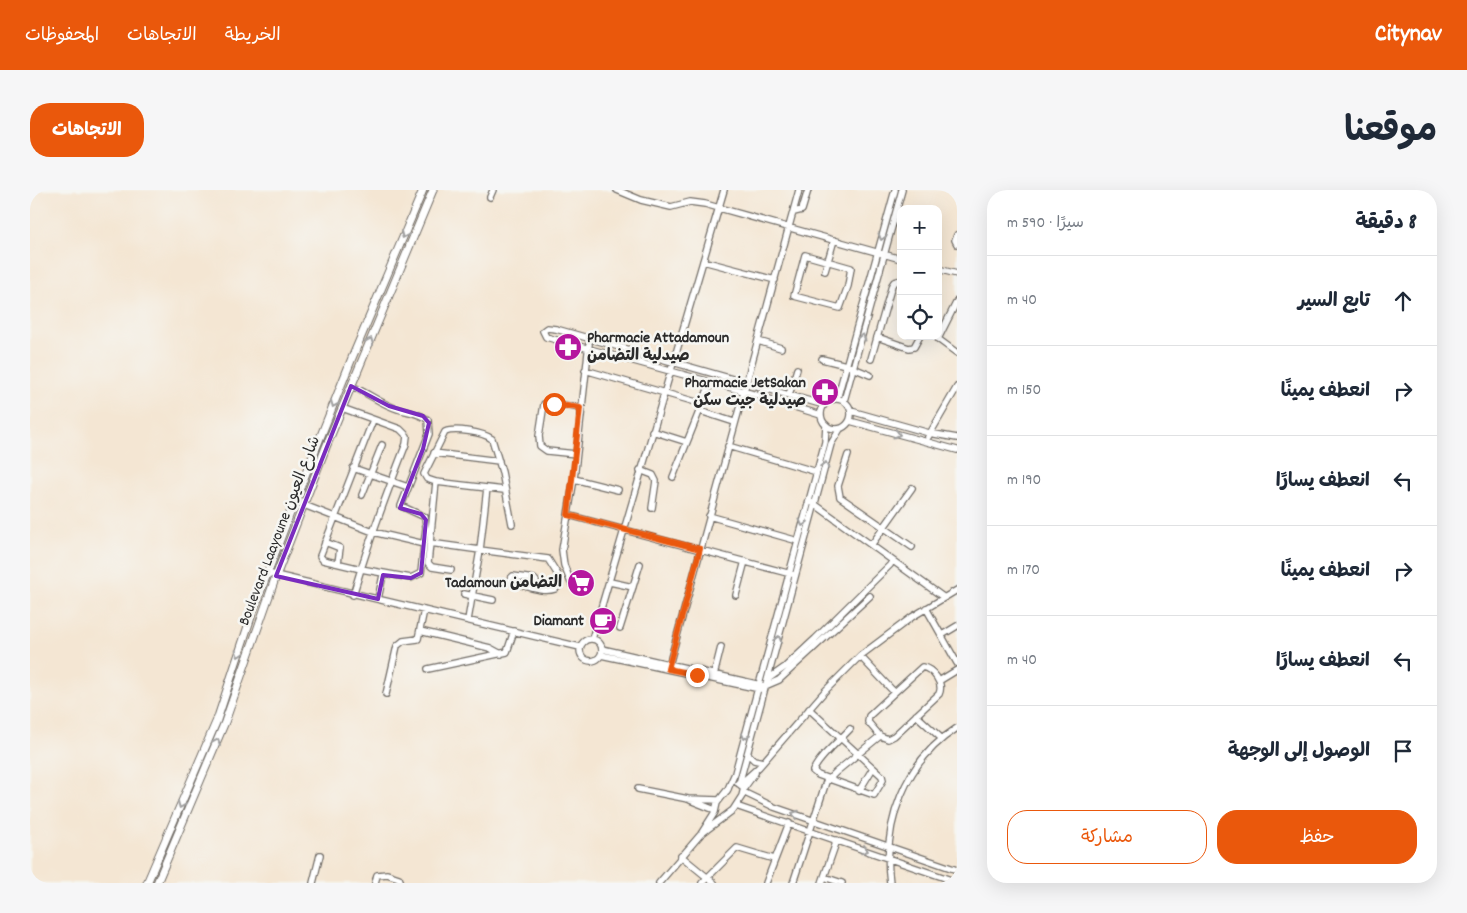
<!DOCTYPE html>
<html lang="ar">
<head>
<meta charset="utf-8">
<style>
	:root { --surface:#fff; --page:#f6f6f7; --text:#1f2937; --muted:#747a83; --line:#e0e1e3; --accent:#ea580c }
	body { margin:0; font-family:Dekko,"Playpen Sans Arabic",sans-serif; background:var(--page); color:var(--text); direction:rtl }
	.controls { position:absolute; right:15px; top:15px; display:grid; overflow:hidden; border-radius:10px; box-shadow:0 5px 20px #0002 }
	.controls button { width:45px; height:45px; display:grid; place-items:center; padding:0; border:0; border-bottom:1px solid var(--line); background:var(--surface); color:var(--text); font:25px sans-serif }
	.stop { position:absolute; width:15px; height:15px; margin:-11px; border:4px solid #ea580c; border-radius:50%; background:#fff }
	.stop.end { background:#ea580c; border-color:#fff; box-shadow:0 1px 5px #0008 }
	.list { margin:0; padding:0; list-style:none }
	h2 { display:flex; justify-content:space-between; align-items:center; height:65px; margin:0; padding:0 20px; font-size:21px }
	h2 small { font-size:16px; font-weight:400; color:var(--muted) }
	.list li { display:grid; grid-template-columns:32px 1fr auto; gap:15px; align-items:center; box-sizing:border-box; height:90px; padding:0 20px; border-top:1px solid var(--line) }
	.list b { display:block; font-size:19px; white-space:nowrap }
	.list em { font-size:16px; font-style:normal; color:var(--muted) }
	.actions { display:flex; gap:10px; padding:15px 20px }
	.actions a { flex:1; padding:11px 0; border:1px solid var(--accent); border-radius:20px; text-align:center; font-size:18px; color:var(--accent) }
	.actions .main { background:var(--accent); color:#fff }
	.icon { flex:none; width:28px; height:28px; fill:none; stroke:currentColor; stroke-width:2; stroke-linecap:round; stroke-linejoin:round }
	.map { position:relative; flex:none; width:927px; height:693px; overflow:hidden; direction:ltr; border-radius:20px }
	header { display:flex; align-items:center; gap:30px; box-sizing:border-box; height:70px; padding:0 25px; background:var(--accent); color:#fff }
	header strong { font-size:24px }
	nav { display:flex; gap:28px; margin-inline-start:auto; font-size:18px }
	.intro { display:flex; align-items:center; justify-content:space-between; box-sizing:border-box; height:120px; padding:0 30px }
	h1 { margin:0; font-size:35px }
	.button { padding:12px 22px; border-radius:20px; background:var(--accent); color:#fff; font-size:18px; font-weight:700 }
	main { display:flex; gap:30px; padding:0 30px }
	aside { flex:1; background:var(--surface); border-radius:20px; box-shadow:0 5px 20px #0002 }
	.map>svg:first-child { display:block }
</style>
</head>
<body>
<header>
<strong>Citynav</strong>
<nav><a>الخريطة</a><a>الاتجاهات</a><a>المحفوظات</a></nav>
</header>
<div class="intro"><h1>موقعنا</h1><a class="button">الاتجاهات</a></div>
<main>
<aside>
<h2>8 دقيقة<small>سيرًا · 590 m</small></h2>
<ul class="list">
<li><svg class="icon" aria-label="ahead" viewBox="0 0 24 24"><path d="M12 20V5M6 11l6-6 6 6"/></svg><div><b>تابع السير</b></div><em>40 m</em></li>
<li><svg class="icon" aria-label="right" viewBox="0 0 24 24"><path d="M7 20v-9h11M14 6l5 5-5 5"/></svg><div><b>انعطف يمينًا</b></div><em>150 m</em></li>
<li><svg class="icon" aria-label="left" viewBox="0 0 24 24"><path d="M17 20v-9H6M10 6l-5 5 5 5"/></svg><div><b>انعطف يسارًا</b></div><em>190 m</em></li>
<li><svg class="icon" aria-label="right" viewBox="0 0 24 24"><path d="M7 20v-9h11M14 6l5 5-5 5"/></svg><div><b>انعطف يمينًا</b></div><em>170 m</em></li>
<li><svg class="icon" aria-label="left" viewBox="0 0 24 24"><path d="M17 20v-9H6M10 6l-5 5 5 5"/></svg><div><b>انعطف يسارًا</b></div><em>40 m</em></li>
<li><svg class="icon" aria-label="arrive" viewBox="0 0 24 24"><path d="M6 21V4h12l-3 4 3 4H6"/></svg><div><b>الوصول إلى الوجهة</b></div></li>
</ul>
<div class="actions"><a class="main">حفظ</a><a>مشاركة</a></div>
</aside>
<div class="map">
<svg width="927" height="693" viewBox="0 0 927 693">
	<rect width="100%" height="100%" fill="#f6f6f2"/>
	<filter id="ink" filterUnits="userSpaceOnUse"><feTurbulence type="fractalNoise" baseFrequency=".02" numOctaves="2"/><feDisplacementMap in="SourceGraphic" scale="10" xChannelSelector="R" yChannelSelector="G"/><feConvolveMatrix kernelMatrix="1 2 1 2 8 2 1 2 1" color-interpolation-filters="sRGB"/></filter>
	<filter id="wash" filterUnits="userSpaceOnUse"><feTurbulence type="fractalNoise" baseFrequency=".0096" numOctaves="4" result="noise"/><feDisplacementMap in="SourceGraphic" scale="20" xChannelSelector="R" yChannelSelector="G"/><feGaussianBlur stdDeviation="1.12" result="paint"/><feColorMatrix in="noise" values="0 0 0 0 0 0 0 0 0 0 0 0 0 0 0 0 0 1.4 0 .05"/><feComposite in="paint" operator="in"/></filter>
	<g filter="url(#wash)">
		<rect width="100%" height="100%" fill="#f4e6d3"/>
	</g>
	<g filter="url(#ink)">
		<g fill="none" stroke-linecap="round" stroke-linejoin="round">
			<g stroke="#716c66" stroke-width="8">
				<path id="minor" d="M587,0L611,10L641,17L660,12L675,14L871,69
					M460,7L463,0
					M764,22L772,20L778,0
					M927,45L925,50L927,54
					M775,65L821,78L818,96L810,118L764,106Z
					M673,71L745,90
					M908,79L927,84
					M795,81L804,50
					M927,111L908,149L927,163
					M847,147L879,158L884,157L890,146
					M728,151L751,158
					M792,169L816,175L840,185
					M841,169L862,95L864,92L871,90
					M555,180L673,214
					M321,196C337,202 352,215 368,219C378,222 390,223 398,230L399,244L371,316L395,327L396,338L394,354
					M759,205L767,179
					M807,209L865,0
					M791 224a15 15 0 1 1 30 0a15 15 0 1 1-30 0Z
					M814,211L872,0
					M821,221L899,243L927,248
					M673,222L704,232
					M791,225L713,201L516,147L513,141L517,138L526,139L794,215
					M820,231L927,260
					M622,241L657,252
					M898,247L927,197
					M698,256L787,282
					M404,263L469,271
					M546,264L517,261L510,256L509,246L514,214L520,213L551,218
					M818,265L808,296L810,307L882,357
					M323,278L378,297
					M610,280L623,285L626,291L622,318
					M643,287L681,192
					M544,289L588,300
					M406,292L457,298
					M474,300L457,298L450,360L518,369L528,385L530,395L525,399C514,403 499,397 488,394L481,392L480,389L483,386L504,389L506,391L505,398
					M332,305L352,255
					M783,313L913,407
					M274,315L343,342L394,354L391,383L381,388L331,379C344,337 360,295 376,254L377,246L370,239L312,218
					M538,325L761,384
					M679,326L768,351
					M295,352L310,358L308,373
					M400,353L450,360L438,430
					M842,354L882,298
					M421,380L402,377L398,373L406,292L397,289L394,284L415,242C425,238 453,242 462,249L472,282L482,334
					M237,383L550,457
					M580,392L603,397
					M541,393L534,375L532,360L544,289L559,154
					M434,404L463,410
					M323,405L331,379L293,370L290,366L343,230
					M706,405L715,371
					M348,409L353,385
					M896,418L927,473
					M590,438L610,374
					M390,441L460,458L471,464
					M912,445L927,436
					M550 460a11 11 0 1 1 22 0a11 11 0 1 1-22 0Z
					M562,449L694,0
					M572,459L735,496L749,490L840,406
					M571,465L730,499
					M830,466L864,502
					M892,477C903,479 914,493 909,504L864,546L858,549L850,546L838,532L839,526Z
					M398,479L477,462L484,441
					M638,479L769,0
					M684,485L691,457
					M738,489L755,477L785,449L860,375
					M909,491L927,480
					M356,504L367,456L373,451L388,449L394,420
					M779,519L852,586L853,590L844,605L788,585L783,581C790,566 808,552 820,539
					M886,525L911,548
					M718,564L724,570L733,572
					M709,594L801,254L810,239
					M710,594L729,577L795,501L830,466L882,427L927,400
					M714,598L725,583
					M608,599L658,609L689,610
					M697,601L705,583L795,252L796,235
					M829,601L843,578
					M713,602L744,617L927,680
					M660,610L685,620
					M706,616L927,692
					M671,644L685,622L687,613L698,599
					M651,666L684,693
					M794,687L812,693
					M283,693L290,665
					M345,693L347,685L357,684L369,688L371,693
					M629,693L671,644L703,620L712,606L714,598L708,593
					M672,693L707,658L744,669
					M736,693L759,633
					M763,693L796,592L806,582L850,546
					M792,693L807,650
					M860,693C852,633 875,571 927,538"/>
			</g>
			<g stroke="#716c66" stroke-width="9">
				<path id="tertiary" d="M117,693L187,530L222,424L260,323L322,168L393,0
					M127,693L195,532L246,386L296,257L403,0"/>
			</g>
			<use href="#minor" stroke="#fff" stroke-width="5.5"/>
			<use href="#tertiary" stroke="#fff" stroke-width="7"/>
		</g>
		<defs><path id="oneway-chevron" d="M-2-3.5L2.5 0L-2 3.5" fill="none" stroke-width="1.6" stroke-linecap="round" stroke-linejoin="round" transform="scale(1.25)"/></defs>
		<g stroke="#a0a0a0">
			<use href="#oneway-chevron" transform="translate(374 45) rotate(113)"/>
			<use href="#oneway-chevron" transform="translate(852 47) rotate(106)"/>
			<use href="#oneway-chevron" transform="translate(832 147) rotate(-75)"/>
			<use href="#oneway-chevron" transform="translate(340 151) rotate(-67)"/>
			<use href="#oneway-chevron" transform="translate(304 214) rotate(112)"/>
			<use href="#oneway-chevron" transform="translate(867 244) rotate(15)"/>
			<use href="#oneway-chevron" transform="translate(795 275) rotate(-74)"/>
			<use href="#oneway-chevron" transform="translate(773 333) rotate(105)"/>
			<use href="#oneway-chevron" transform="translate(748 449) rotate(-75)"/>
			<use href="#oneway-chevron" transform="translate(209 464) rotate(108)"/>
			<use href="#oneway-chevron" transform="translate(715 546) rotate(105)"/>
			<use href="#oneway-chevron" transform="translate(187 552) rotate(-67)"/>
			<use href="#oneway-chevron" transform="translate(151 615) rotate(113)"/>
			<use href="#oneway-chevron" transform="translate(765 624) rotate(-160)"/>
			<use href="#oneway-chevron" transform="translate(835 660) rotate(19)"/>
		</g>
	</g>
	<g fill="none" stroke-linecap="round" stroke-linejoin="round" filter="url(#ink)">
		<path stroke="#ea580c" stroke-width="6" d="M524,214L550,218L538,325L670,359L638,479L667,485"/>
	</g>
	<path fill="none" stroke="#7b2cbf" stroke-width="4" stroke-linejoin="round" d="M321,196L359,216L393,226L399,233L393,259L370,318L391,324L396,330L391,383L381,388L353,385L348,409L246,386Z"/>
	<defs>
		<g id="pharmacy-disc" transform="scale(1.4375)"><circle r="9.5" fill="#b5179e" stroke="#f6f6f2"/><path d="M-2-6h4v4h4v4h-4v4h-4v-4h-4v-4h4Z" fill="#fff"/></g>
		<g id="supermarket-disc" transform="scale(1.4375)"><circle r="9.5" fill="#b5179e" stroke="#f6f6f2"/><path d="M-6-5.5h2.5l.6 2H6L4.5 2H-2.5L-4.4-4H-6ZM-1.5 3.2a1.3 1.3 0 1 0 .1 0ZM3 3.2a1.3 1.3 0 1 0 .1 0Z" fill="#fff"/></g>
		<g id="cafe-disc" transform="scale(1.4375)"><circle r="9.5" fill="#b5179e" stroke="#f6f6f2"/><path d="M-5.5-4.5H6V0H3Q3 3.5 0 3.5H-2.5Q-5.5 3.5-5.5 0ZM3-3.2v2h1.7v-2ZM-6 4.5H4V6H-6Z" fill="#fff"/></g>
	</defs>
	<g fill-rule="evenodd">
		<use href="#pharmacy-disc" x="538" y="157"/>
		<use href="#pharmacy-disc" x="795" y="202"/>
		<use href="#supermarket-disc" x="551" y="393"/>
		<use href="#cafe-disc" x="573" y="431"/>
	</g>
	<g text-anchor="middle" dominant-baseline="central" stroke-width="5" stroke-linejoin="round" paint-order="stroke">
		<g font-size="16" font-weight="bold" fill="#2b2b2b" stroke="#f6f6f2" text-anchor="end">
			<text x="557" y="148" text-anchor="start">Pharmacie Attadamoun<tspan x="557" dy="18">صيدلية التضامن</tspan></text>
			<text x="776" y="193">Pharmacie JetSakan<tspan x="776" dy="18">صيدلية جيت سكن</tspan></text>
			<text x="532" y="393">Tadamoun التضامن</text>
			<text x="554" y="431">Diamant</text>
		</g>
		<g font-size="16" fill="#2b2b2b" stroke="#f6f6f2">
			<text transform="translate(250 341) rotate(-69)">Boulevard Laayoune شارع العيون</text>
		</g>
	</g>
</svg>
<div class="controls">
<button>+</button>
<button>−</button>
<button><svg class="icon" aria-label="locate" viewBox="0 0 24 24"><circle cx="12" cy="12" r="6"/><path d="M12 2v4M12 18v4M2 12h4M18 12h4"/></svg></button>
</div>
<div class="stop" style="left:524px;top:214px"></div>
<div class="stop end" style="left:667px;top:485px"></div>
</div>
</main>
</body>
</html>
